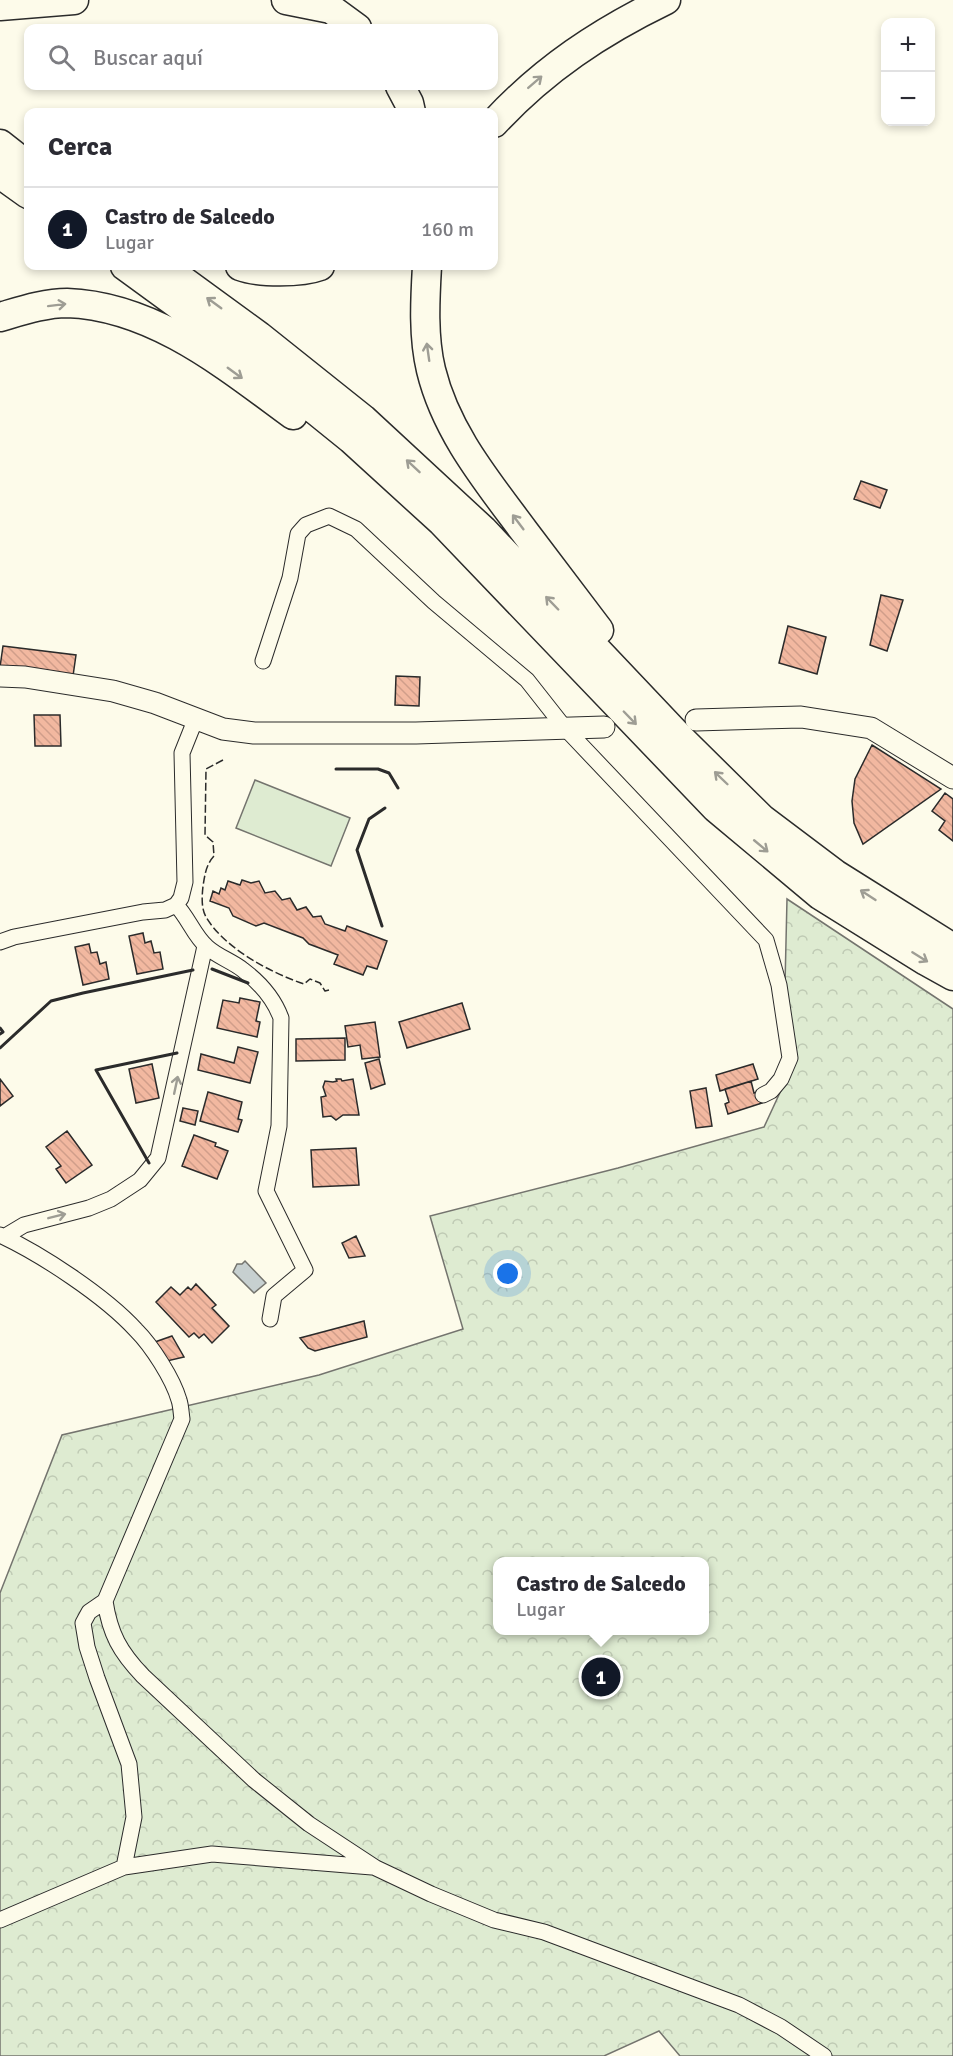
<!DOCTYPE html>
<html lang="es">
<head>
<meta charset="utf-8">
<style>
	:root { --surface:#fff; --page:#f7f7f7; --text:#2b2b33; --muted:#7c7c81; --line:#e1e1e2; --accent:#111827 }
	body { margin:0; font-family:Signika,sans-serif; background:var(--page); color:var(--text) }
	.controls { position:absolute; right:18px; top:18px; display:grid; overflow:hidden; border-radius:12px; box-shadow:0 3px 9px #0003 }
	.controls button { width:54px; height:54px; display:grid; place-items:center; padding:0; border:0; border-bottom:2px solid var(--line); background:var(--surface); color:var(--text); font:30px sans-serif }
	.you { position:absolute; left:508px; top:1274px; width:21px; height:21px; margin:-15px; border:4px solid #fff; border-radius:50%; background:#1a73e8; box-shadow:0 0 0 9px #1a73e833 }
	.badge { display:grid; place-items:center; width:39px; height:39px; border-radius:50%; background:var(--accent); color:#fff; font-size:20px; font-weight:700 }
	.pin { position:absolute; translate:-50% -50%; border:3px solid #fff; box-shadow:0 2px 6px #0006 }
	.popup { position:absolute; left:493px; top:1557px; width:216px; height:78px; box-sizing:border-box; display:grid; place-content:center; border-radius:12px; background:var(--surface); filter:drop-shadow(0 2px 4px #0005); font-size:20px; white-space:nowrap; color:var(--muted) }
	.popup b { font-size:22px; color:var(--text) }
	.popup::after { content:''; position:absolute; left:50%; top:100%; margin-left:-12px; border:12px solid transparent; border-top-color:var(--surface) }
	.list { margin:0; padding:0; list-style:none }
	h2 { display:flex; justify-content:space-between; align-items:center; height:78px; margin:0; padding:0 24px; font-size:26px }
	h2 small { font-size:20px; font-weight:400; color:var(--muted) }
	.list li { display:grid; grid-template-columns:39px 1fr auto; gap:18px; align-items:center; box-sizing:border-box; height:84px; padding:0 24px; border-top:2px solid var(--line) }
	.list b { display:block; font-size:22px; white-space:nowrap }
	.list p { margin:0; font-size:20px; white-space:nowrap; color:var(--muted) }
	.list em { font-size:20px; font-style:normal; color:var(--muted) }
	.icon { flex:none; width:33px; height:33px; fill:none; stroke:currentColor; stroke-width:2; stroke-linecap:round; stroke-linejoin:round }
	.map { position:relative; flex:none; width:953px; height:2056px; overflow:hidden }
	.search { position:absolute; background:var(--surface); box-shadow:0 3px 9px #0003; left:24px; top:24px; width:474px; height:66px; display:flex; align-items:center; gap:15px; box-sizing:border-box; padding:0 21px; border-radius:12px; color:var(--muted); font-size:22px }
	.panel { position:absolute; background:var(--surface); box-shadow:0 3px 9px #0003; left:24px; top:108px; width:474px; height:162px; border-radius:12px }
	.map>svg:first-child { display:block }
</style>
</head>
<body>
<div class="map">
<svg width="953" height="2056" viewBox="0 0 953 2056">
	<defs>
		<pattern id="forest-crowns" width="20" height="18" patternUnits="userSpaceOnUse" patternTransform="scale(1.5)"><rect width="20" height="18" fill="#deebd1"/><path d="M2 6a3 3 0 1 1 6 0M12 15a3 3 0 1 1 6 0" fill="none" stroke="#bfcab4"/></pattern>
		<pattern id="building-back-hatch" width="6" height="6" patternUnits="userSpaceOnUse" patternTransform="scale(1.5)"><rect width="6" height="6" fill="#f2b8a0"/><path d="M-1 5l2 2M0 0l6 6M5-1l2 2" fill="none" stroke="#d09e8a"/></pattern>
	</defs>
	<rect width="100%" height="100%" fill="#fdfbea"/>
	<path fill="url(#forest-crowns)" stroke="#74746e" stroke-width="1.5" fill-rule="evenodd" d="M787,899L953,1009V2056H680L659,2031L604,2056H0V1593L62,1435L319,1375L463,1329L430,1216L618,1168L764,1127L796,1058L785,985ZM498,1562H704V1630H498Z"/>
	<path fill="#deebd1" stroke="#74746e" stroke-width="1.5" d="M255,780L350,818L331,866L236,828Z"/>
	<path fill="#c7d0d0" stroke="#74746e" stroke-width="1.5" d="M245,1261L266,1283L254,1293L233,1272L237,1264H242Z"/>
	<path fill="url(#building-back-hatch)" stroke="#2b2b2b" stroke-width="1.5" d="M861,481L887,490L880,508L854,499Z
		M881,595L903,600L887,651L870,645Z
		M788,626L826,637L817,674L779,663Z
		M3,646L76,655L73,676L0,667Z
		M396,676L420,677L419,706L395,705Z
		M34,715H60L61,746H35Z
		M872,745L941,789L863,844L854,823L852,801L855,779Z
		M945,793L953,799V841L939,830L945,821L932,811Z
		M242,880L251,883L259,881L265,893L275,891L282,900L290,898L297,910L306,907L313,917L321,916L325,924L345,931L347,926L387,941L377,969L367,966L363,975L334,964L338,955L309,944L303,938L264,923L256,926L233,916L229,908L210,901L213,891L219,894L221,888L225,890L228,881L240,885Z
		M143,933L145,943L151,941L154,953L160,952L163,969L137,974L129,936Z
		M89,944L91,953L97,952L100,964L106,962L109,979L83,985L75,947Z
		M240,998L260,1002L256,1021L260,1022L257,1037L217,1028L223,1000L239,1003Z
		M462,1003L470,1029L407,1048L399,1022Z
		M375,1022L380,1057L362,1059L360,1045L348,1047L345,1026Z
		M345,1038V1060L296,1061V1039Z
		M238,1047L258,1052L250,1083L198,1070L201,1054L234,1063Z
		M379,1059L385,1084L371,1089L365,1063Z
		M152,1064L159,1098L136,1103L129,1069Z
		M753,1064L758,1079L720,1091L716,1075Z
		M0,1079L13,1096L0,1106Z
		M336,1079H341L342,1081L353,1079L359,1115H343L336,1120L331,1116L323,1117L321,1097L326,1096L323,1087L325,1081L333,1082L337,1081Z
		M751,1081L754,1093L758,1092L762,1103L728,1114L725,1104L729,1102L725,1089Z
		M706,1088L712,1126L696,1128L690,1091Z
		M208,1092L242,1102L238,1119L242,1120L238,1132L200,1121Z
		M183,1108L198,1111L195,1125L180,1121Z
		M67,1131L92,1165L66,1183L56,1169L61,1166L46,1147Z
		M194,1135L216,1143L215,1146L228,1151L217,1179L182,1166Z
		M356,1148L359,1185L313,1187L311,1150Z
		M356,1236L365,1256L349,1258L342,1243Z
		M196,1284L216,1305L212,1308L229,1326L212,1343L204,1334L199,1338L194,1333L189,1337L156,1302L171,1287L180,1295L188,1287L191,1290Z
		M364,1321L367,1337L315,1351L308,1348L300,1338Z
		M172,1336L184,1357L167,1361L155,1342Z"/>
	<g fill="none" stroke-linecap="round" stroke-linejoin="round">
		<g stroke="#2b2b2b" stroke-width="17">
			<path id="street" d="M263,661L290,578L298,534L306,525L329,516L356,529L434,602L527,680L564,727L766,940L779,985L790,1058L781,1079L771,1091L763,1095
				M176,905C188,917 194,936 207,947C218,957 232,961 243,970C259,982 274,999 281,1018L279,1126L266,1191L305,1270L274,1296L270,1319
				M0,942L14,937L143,912L165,910L176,905L181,898L185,882L182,753L192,728L198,720
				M0,1235C41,1254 105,1296 136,1330C152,1346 173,1379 179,1400C181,1406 181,1413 182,1419L105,1601C110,1634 120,1652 143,1676L254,1780L309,1824L376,1868L431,1894L494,1920L544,1932L739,2005L781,2027L824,2056
				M4,1237L24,1225L89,1208L111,1199L140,1180L158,1158L205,946
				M124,1867L212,1854L372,1867
				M0,1920L124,1867L134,1817L129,1764L97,1678L87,1647L83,1623L89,1612L105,1601"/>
		</g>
		<g stroke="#2b2b2b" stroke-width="23">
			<path id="secondary" d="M0,676L25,677L113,691L155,703L223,729L254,733H416L604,727
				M696,720L801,717L871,728L953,778"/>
		</g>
		<g stroke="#2b2b2b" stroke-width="31">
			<path id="highway" d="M286,0L331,9L357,28
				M0,6L74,0
				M400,86L409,103L411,112
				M494,123C544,69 600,32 666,0
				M0,144L28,166
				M0,174L28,194
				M125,266L247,355L351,439L442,522L716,808L820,895L926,961L953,976
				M163,266L259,336L363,419L483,530L679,737L762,819L835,874L953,948
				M240,266C259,273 301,273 320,266
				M427,266C425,300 423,337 431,370C446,432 487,481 524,531C549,564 574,597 599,630
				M0,317C21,311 45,303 67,303C154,306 226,366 293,415"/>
		</g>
		<use href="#street" stroke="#fdfbea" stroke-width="15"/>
		<use href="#secondary" stroke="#fdfbea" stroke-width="21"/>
		<use href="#highway" stroke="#fdfbea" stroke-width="28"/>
		<path stroke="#2b2b2b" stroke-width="1.5" stroke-dasharray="8 3" stroke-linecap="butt" d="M223,760L206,769L205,835L213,842L214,856C206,865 205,874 203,886C202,896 201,908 206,917C224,948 271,973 304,984L310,979L320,983L325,991L329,990"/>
		<path stroke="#2b2b2b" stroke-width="3" d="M336,769H378L389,773L398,788
			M382,926L357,850L369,819L385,808
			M212,969L248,983
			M0,1028L3,1032L0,1034
			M0,1048L51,1001L83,993L193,970
			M149,1163L96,1070L177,1053"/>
	</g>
	<defs><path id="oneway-shaft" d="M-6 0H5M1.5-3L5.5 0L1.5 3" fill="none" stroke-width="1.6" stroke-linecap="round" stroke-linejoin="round" transform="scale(1.5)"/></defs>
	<g stroke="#9e9d94">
		<use href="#oneway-shaft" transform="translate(535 82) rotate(-41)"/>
		<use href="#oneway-shaft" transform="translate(214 303) rotate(-144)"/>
		<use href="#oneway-shaft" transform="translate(57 305) rotate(-7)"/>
		<use href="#oneway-shaft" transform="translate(428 352) rotate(-98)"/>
		<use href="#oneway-shaft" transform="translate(235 373) rotate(36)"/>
		<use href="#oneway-shaft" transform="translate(413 466) rotate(-137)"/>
		<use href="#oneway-shaft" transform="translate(518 522) rotate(-127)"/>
		<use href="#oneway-shaft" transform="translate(552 603) rotate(-134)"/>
		<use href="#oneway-shaft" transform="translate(630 718) rotate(46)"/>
		<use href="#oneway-shaft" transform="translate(721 778) rotate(-136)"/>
		<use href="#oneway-shaft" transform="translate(761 846) rotate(40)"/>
		<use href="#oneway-shaft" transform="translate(868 895) rotate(-147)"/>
		<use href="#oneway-shaft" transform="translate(920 957) rotate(32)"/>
		<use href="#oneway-shaft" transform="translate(176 1085) rotate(-78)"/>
		<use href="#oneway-shaft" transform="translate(57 1216) rotate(-14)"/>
	</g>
</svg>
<div class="controls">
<button>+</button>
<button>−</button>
</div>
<div class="you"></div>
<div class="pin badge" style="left:601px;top:1677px">1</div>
<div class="popup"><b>Castro de Salcedo</b>Lugar</div>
<div class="search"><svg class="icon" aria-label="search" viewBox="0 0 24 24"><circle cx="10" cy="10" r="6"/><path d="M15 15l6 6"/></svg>Buscar aquí</div>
<section class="panel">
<h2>Cerca<small></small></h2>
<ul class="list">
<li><span class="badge">1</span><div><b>Castro de Salcedo</b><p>Lugar</p></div><em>160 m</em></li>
</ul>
</section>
</div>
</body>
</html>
